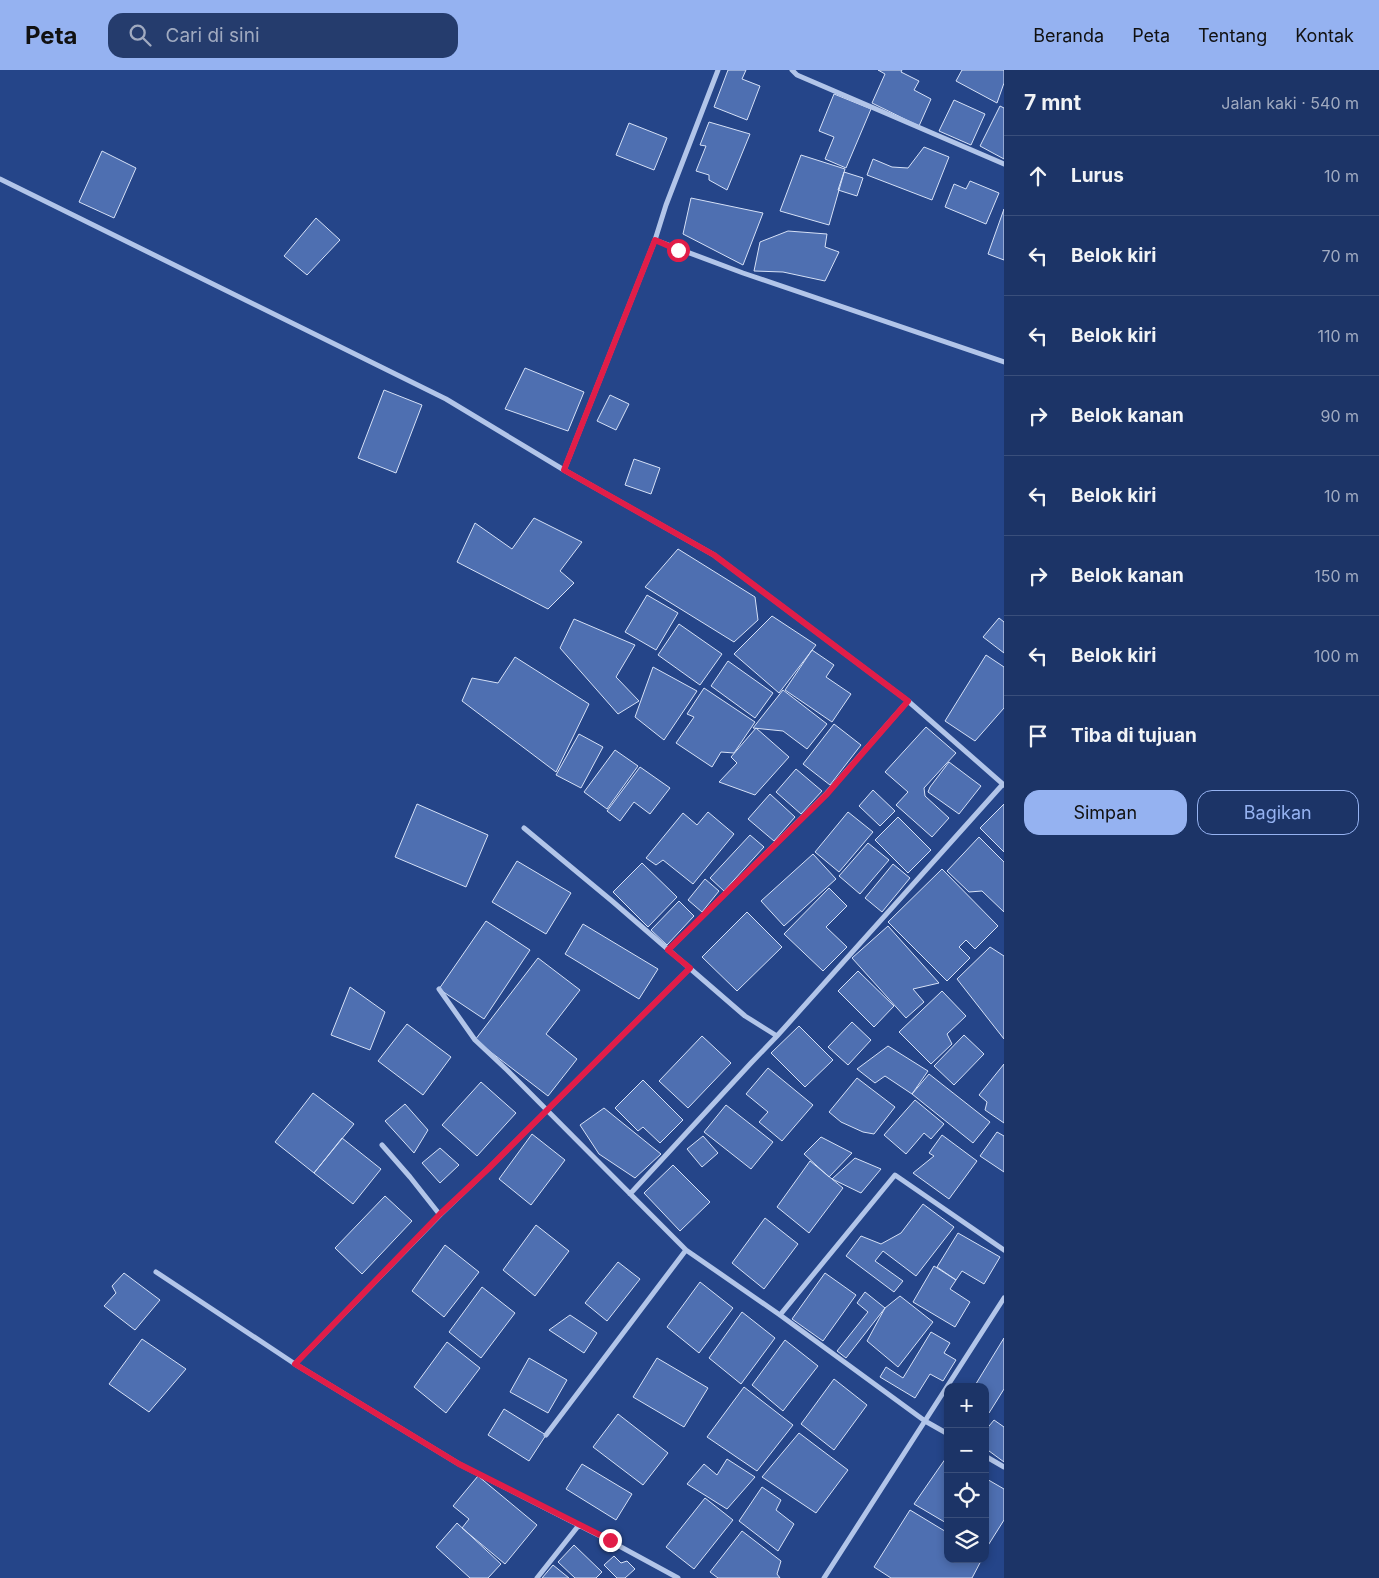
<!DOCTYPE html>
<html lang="id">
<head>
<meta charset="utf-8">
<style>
	:root { --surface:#1c3467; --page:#253c6d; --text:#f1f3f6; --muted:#a0aac0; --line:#3a4f7b; --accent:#95b2f1 }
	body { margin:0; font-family:Inter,sans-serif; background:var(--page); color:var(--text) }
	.controls { position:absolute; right:15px; bottom:15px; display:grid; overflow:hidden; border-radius:10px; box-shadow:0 2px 8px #0003 }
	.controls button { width:45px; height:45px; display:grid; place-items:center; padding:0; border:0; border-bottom:1px solid var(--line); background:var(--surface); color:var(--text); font:25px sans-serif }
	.stop { position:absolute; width:15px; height:15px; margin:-11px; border:4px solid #e11d48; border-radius:50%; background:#fff }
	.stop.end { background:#e11d48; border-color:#fff; box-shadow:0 1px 5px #0008 }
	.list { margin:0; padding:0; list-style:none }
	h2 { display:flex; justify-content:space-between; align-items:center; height:65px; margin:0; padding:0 20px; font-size:21px }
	h2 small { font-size:16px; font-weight:400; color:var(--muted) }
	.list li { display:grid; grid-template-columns:32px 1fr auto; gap:15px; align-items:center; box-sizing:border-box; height:80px; padding:0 20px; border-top:1px solid var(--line) }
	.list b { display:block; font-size:19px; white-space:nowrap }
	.list em { font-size:16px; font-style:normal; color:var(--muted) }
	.actions { display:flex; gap:10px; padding:15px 20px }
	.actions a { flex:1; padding:11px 0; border:1px solid var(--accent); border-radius:15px; text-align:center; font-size:18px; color:var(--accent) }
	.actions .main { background:var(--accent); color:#111 }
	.icon { flex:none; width:28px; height:28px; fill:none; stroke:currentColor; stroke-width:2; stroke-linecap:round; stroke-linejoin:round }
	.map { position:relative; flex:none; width:1004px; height:1508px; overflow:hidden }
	header { display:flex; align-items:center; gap:30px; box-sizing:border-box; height:70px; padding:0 25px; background:var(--accent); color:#111 }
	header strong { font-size:24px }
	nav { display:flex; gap:28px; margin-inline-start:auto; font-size:18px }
	.search { width:350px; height:45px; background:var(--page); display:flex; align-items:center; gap:12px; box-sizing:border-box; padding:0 18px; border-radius:15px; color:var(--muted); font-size:19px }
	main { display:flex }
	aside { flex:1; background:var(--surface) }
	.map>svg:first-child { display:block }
</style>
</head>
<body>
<header>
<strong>Peta</strong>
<div class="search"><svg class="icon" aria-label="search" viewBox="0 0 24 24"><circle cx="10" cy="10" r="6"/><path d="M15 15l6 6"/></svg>Cari di sini</div>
<nav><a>Beranda</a><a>Peta</a><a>Tentang</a><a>Kontak</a></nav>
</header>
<main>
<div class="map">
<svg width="1004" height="1508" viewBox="0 0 1004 1508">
	<rect width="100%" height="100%" fill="#254589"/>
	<path fill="#4e6fb1" stroke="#d6e1f7" d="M728,0H746L742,9L760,16L747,50L714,37Z
		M878,0H902L901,2L919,11L914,20L931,29L919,56L872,33L885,4Z
		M962,0H1004V13L997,33L956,11Z
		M834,24L871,39L846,98L825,89L834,67L819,61Z
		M954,30L985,44L971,75L939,61Z
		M1000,36L1004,38V89L980,76Z
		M709,52L750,64L727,120L709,110V105L696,101L706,76L700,75Z
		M629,53L667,68L654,100L616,85Z
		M924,77L949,87L932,130L867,105L873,89L892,97L908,98Z
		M102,81L136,98L114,148L79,132Z
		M801,85L845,99L829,155L780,141Z
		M844,102L863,108L857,126L838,120Z
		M970,111L999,123L986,154L945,137L954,114L966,119Z
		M691,128L763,143L743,195L683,164Z
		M1004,139V190L988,184Z
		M316,148L340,170L307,205L284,186Z
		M788,161L827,164L825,177L839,182L825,211L783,202L754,201L760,172Z
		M525,298L584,322L568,361L505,339Z
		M384,320L422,335L396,403L358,388Z
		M610,325L629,334L616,360L597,351Z
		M634,389L660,398L651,424L625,415Z
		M534,448L582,472L560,501L574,513L548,539L457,492L475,453L512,479Z
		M678,479L755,527L758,550L734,572L645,517Z
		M647,525L678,543L656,580L625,562Z
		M772,546L816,575L779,623L734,584Z
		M999,548L1004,552V583L983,567Z
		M574,549L635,575L616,607L639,631L618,644L560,578Z
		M679,554L722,584L700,615L658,585Z
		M812,580L834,595L826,607L851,624L832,652L785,620Z
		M986,585L1004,597V638L975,671L945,651Z
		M515,587L589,634L556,702L462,631L472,608L498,613Z
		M728,591L773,623L755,648L711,616Z
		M653,597L697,621L664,670L635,647Z
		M704,618L755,652L734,683L721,682L712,697L676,673L694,647L687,644Z
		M783,620L827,654L807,679L783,661L753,658Z
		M834,654L861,675L830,715L803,694Z
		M926,657L956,683L924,718L925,726L949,748L932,767L896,735L908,722L885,702Z
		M756,658L789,687L755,725L719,712L737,693L731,687Z
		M579,664L603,677L581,718L556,705Z
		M615,680L638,696L607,739L584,722Z
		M949,692L981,716L959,744L928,722L930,717Z
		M640,697L670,718L650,744L634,732L620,751L607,741Z
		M796,699L822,721L801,744L776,722Z
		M873,720L895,741L880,756L859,736Z
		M770,724L795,747L774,771L748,749Z
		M417,734L488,765L466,817L395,787Z
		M1004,734V782L980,758Z
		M708,742L734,764L693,814L663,790L656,795L646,788L683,743L697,755Z
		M848,742L873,762L839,802L815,782Z
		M898,747L931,780L908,803L875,770Z
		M750,765L764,777L724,821L710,808Z
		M979,767L1004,792V842L982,821L969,822L947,801Z
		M868,773L889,790L860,824L839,806Z
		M813,784L836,809L784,856L761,831Z
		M517,791L571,823L546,864L492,832Z
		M642,793L677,827L648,857L613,822Z
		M893,794L910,808L882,842L865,828Z
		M942,799L998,856L975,879L966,870L959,877L970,888L947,911L888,852Z
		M705,809L719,821L702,842L688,830Z
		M829,818L847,836L826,857L847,877L823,901L784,864Z
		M679,831L694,846L667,875L651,860Z
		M747,842L782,877L737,921L702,887Z
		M486,851L530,880L484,949L439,919Z
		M583,854L658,899L639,929L565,884Z
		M888,856L939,913L913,919L924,932L906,948L852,888Z
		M990,877L1004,886V969L957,909Z
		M538,888L580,920L546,964L577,989L548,1026L475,970Z
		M858,901L894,936L874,957L838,921Z
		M350,917L385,942L370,980L331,965Z
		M942,921L966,946L947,964L952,974L931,994L899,962Z
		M852,952L871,970L848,995L828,977Z
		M407,954L451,987L423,1025L378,991Z
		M799,956L833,990L805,1017L771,983Z
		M964,965L984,984L954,1015L934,996Z
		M702,966L731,993L688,1038L659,1011Z
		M888,976L928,1001L912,1024L885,1006L875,1013L857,999Z
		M1004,994V1053L985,1040L987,1032L979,1025Z
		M768,998L813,1035L782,1071L759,1052L768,1042L746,1024Z
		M929,1004L990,1052L973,1073L912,1024Z
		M857,1008L895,1037L874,1064L863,1062L841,1052L829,1042Z
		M643,1010L683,1050L660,1073L643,1057L638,1061L615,1038Z
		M481,1012L516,1043L477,1086L442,1055Z
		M313,1023L354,1054L314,1103L275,1072Z
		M915,1030L944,1054L931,1069L924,1063L906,1084L884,1065Z
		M405,1034L428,1060L414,1083L385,1051Z
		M726,1035L773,1072L751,1099L704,1062Z
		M604,1038L661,1084L635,1108L599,1084L580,1055Z
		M997,1062L1004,1066V1102L980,1086Z
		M532,1064L565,1090L531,1135L499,1109Z
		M942,1065L977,1091L949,1129L913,1103L934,1086L929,1083Z
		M703,1066L718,1083L702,1097L687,1079Z
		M821,1067L852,1083L829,1107L804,1084Z
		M342,1068L381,1099L353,1134L314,1103Z
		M440,1078L459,1095L440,1113L422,1093Z
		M855,1088L881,1099L861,1123L832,1109Z
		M810,1091L843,1118L809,1163L777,1137Z
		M673,1095L710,1132L680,1161L644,1123Z
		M385,1126L412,1151L362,1204L335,1178Z
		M923,1134L954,1157L916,1206L883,1181L875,1191L903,1211L894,1222L846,1186L861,1166L881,1174L901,1163Z
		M765,1148L798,1174L764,1219L732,1193Z
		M536,1155L569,1181L535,1226L503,1200Z
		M958,1163L1000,1187L984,1214L962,1201L956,1210L937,1197Z
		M445,1175L479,1202L444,1247L412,1221Z
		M618,1192L640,1209L607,1251L585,1233Z
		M934,1196L956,1210L950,1219L970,1232L955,1257L913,1232Z
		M124,1203L160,1230L135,1260L104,1236L116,1223L112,1216Z
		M825,1203L856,1225L823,1271L792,1249Z
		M700,1212L733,1238L699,1283L667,1257Z
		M482,1217L515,1243L481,1288L449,1262Z
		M865,1222L885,1238L846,1288L837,1281L868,1242L857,1233Z
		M900,1226L933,1252L898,1297L867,1271L885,1238Z
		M742,1242L775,1268L741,1314L709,1288Z
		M570,1245L597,1263L584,1283L549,1260Z
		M931,1262L950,1273L944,1283L956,1290L943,1311L930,1304L915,1328L880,1307L886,1297L903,1308Z
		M1004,1268V1319L989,1343L985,1340V1317H974Z
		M142,1269L186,1299L149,1342L109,1314Z
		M785,1270L818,1296L783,1341L752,1315Z
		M447,1272L480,1298L446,1343L414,1317Z
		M529,1288L567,1310L548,1343L510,1322Z
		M657,1288L708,1318L684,1357L633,1327Z
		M834,1309L867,1335L834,1380L801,1354Z
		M744,1317L793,1355L757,1401L707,1367Z
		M504,1339L546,1365L529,1391L488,1365Z
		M618,1344L668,1383L643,1415L593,1377Z
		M994,1350L1004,1357V1392L985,1378V1361Z
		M799,1363L848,1400L816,1443L762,1407Z
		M948,1385V1454L914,1434Z
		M727,1389L755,1407L727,1439L687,1414L704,1394L717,1405Z
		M582,1394L632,1424L616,1450L566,1419Z
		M478,1406L537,1455L505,1494L462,1458L469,1449L453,1436Z
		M985,1408L1004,1419V1450L987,1477L985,1475Z
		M762,1417L781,1430L776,1440L794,1454L778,1481L739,1451Z
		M705,1428L733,1450L694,1499L666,1477Z
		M910,1440L948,1463V1489H982L972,1508H891L874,1497Z
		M457,1453L501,1494L488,1508H470L436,1477Z
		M742,1461L781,1491L777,1504L780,1508H718L710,1502Z
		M574,1475L602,1502L596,1508H575L558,1492Z
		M614,1486L621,1493L627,1491L635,1499L625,1508H617L604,1495Z
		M553,1495L569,1508H542Z"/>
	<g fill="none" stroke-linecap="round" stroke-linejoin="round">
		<path stroke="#b2c5e9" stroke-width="5" d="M718,0L666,135L655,170L743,203L1004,292
			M792,0L797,5L1004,94
			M0,109L446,329L564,400L714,485L908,631L1004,715
			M564,400L655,170
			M524,758L612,831L745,946L777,966L1003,714
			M668,880L827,723L908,631
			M439,919L475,970L507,1000L686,1180L780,1245L925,1351L948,1364
			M382,1075L410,1107L440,1145
			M630,1124L751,993L777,966
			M156,1202L295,1294L459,1394L610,1471L678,1508
			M780,1245L895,1105L1004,1180
			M295,1294L440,1145L489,1098L690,898
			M546,1365L686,1180
			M985,1386L1004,1397
			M537,1508L579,1455
			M824,1508L1004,1228"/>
	</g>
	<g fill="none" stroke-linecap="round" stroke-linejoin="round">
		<path stroke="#e11d48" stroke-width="6" d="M610,1470L459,1394L295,1294L440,1144L489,1098L690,898L668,880L827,724L908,631L714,485L564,400L655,170L678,180"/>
	</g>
</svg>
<div class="controls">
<button>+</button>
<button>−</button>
<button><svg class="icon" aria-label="locate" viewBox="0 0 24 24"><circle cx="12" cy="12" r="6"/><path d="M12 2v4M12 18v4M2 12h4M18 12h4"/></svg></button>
<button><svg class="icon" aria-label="layers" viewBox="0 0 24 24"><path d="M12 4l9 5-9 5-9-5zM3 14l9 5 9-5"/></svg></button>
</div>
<div class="stop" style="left:678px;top:180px"></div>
<div class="stop end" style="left:610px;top:1470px"></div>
</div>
<aside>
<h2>7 mnt<small>Jalan kaki · 540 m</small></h2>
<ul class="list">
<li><svg class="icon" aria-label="ahead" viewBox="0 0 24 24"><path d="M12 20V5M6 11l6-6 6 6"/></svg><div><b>Lurus</b></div><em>10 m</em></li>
<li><svg class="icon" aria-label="left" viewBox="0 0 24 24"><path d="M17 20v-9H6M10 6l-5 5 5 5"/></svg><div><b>Belok kiri</b></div><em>70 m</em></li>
<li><svg class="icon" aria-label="left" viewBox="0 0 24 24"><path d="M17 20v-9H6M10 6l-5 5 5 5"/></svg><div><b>Belok kiri</b></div><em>110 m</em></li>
<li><svg class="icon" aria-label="right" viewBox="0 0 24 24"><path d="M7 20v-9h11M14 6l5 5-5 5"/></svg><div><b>Belok kanan</b></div><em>90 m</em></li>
<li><svg class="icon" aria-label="left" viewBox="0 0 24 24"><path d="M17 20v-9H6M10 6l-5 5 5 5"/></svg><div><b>Belok kiri</b></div><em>10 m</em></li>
<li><svg class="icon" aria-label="right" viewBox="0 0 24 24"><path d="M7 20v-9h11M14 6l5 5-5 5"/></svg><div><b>Belok kanan</b></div><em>150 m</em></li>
<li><svg class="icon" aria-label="left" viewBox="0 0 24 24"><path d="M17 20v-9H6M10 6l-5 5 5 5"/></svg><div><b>Belok kiri</b></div><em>100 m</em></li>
<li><svg class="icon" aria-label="arrive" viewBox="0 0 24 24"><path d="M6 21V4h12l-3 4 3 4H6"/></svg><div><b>Tiba di tujuan</b></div></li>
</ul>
<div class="actions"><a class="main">Simpan</a><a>Bagikan</a></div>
</aside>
</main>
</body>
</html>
